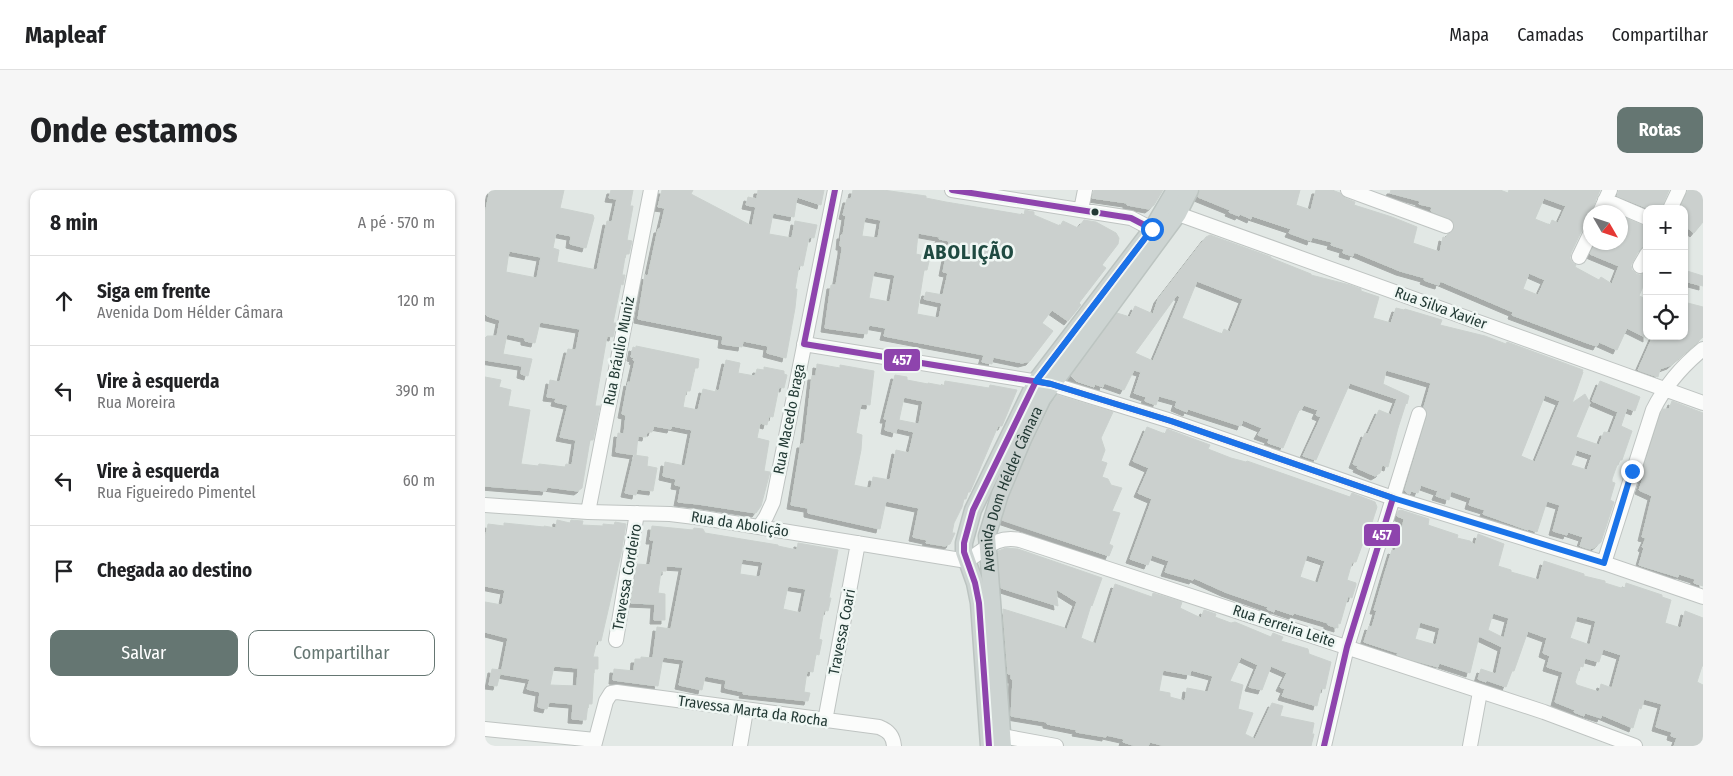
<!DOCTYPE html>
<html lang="pt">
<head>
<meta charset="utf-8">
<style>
	:root { --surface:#fff; --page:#f6f6f6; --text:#202124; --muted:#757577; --line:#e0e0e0; --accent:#657672 }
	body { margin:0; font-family:"Fira Sans Condensed",sans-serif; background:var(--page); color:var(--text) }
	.controls { position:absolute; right:15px; top:15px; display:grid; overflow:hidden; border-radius:10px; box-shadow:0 1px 4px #0004 }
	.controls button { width:45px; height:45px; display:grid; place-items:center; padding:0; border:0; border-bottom:1px solid var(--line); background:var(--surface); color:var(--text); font:25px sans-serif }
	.compass { position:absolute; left:1098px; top:15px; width:45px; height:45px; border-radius:50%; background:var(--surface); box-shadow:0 1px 4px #0004; rotate:129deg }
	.stop { position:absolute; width:15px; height:15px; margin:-11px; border:4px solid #1a73e8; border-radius:50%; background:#fff }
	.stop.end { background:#1a73e8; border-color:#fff; box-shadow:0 1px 5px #0008 }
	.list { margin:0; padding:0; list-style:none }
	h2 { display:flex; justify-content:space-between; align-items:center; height:65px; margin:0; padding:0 20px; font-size:21px }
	h2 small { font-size:16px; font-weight:400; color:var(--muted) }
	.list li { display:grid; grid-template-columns:32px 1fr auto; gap:15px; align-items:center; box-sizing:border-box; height:90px; padding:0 20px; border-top:1px solid var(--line) }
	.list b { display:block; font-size:19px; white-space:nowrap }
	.list p { margin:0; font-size:16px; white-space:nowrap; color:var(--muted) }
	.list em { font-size:16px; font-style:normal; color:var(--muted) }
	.actions { display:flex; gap:10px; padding:15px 20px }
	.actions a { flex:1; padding:11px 0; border:1px solid var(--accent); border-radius:10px; text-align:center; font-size:18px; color:var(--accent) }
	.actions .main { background:var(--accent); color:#fff }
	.icon { flex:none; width:28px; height:28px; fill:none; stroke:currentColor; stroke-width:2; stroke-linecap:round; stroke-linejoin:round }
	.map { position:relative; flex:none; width:1218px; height:556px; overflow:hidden; border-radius:10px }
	header { display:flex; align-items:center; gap:30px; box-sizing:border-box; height:70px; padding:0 25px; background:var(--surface); border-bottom:1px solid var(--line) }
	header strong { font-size:24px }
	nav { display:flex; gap:28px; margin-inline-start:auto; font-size:18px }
	.intro { display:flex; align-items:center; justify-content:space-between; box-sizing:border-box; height:120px; padding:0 30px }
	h1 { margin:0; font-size:35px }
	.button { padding:12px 22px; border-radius:10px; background:var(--accent); color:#fff; font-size:18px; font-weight:700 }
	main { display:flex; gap:30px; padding:0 30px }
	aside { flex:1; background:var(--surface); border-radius:10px; box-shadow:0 1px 4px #0004 }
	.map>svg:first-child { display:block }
</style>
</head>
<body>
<header>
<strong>Mapleaf</strong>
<nav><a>Mapa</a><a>Camadas</a><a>Compartilhar</a></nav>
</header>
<div class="intro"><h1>Onde estamos</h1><a class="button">Rotas</a></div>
<main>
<aside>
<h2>8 min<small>A pé · 570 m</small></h2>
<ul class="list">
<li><svg class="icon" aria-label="ahead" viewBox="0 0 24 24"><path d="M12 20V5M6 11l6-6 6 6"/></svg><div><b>Siga em frente</b><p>Avenida Dom Hélder Câmara</p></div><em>120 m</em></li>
<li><svg class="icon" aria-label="left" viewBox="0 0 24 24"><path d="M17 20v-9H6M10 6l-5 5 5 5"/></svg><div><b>Vire à esquerda</b><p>Rua Moreira</p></div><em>390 m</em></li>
<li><svg class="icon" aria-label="left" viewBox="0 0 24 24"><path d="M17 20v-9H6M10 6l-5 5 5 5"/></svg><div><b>Vire à esquerda</b><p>Rua Figueiredo Pimentel</p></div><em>60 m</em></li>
<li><svg class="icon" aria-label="arrive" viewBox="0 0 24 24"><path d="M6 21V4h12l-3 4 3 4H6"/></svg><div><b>Chegada ao destino</b></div></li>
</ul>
<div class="actions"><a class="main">Salvar</a><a>Compartilhar</a></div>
</aside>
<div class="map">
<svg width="1218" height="556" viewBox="0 0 1218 556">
	<defs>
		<filter id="shadow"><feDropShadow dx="-4" dy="4" stdDeviation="0" flood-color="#0004"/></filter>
	</defs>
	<rect width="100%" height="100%" fill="#e2e8e5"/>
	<path fill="#cbd0ce" stroke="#cbd1ce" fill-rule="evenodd" filter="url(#shadow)" d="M5,0H79L75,18L108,25L109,28L101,58L85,54L86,46L71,43L68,58L74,60L72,72L112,80L122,31L127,32L132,9L124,8L126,0H148L145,16H148L142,50L147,51L144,64H141L140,67L137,85H140L138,95L136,94L128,133H131L128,147L122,146L110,216H115L108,250H105L97,298L93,301L62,297L61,301L0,296V187L16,190L14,197L26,200L23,216L45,220L36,274L53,276L54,274L80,277L81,274L87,275L91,250L75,247L83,215L70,212L71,208L62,207L65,190L75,192L83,159L91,160L95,139L55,132L50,153L40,151V148L22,144L18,164L47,169L43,186L36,184L37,176L0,170V148L2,146H12L15,130L2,126L0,124V24ZM24,61L56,67L52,88L21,82Z
		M177,0H208L206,4L267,36L271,17L261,15L263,7L272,9L273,0H339L336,15L312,7L309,27L288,23L284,44L307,48L310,31L332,35L329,48L324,47L318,76L314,75L310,99H312L310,118L301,168L282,163L283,156L258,151L257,157L237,154L238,146L153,129L160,85L163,86L173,39H175L180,18L173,17Z
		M368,0H398L441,6V8L461,12L539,25L540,20L549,22V25L575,36L578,31L593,38L599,30L611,32L631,43L634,48L633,54L617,75L621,78L594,113L596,115L583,131L567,120L557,133L568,141L545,171L537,173L508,167L507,174L497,172L499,165L399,146L401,138L384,135L382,144L340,138L346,95H351L357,60V56H355L356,45H358L361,26L358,25L362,9H366ZM380,27L396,30L393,48L377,46ZM433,43L455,47L454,49L464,51L458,82L463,83L458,105L441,102L439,109L457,113L454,128L432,124L439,80H442L445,67L431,64ZM389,81L410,85L405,112L384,108Z
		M609,0H678L669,15L664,19L642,15V13L607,8Z
		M715,0H815L811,15L826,20L831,0H847L855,3L860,8L870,12L869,15L907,27L932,37L928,53L955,62L958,47L961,48L962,45L969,39L968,31L946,21L947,17L934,14L935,11L905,3L906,0H1015L1023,3L1024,0H1115L1106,22V33L1098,38L1086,63L1085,68L1087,72L1091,75L1090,77L1114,90L1116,87L1127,94L1134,76L1105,64L1111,52H1136V26L1162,37V55L1154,60L1146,75L1147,80L1151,84L1155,85L1162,81V87L1154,106L1162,109V148L1142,138L1132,160L1114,152L1112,156L1105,154L1027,125L1028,122L955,91L954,95L947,93L939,90L940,88L915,81L869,62L868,66L858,63L859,59L846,55L847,52L827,47L826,51L804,43L806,39L767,26L766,29L755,24L754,26L744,22L745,20L713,7ZM1059,8L1081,16L1073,33L1067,30L1065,35L1050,29ZM1044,83L1060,90L1053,105L1038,99Z
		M1134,0H1184L1176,19H1167L1162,16V18L1132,6Z
		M1203,0H1218V32L1209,43L1199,35V19H1195Z
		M725,45L786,67V68L826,84V85L865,95L876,99V101L894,107L888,128L906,133L911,118L919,120L920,119L957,130L955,135L1000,146L1021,154L1022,152L1098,180L1097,182H1098L1087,213L1100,204L1105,213L1091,247L1114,255L1119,242L1125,243L1133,222L1107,211L1115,191L1155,207L1150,221L1142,218L1136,236L1147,241L1137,270H1135L1133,275H1132L1127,289V292L1130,293L1125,310L1129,312L1116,352L1110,357L1105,359L1095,356L1098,347L1083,342L1082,345L1068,341L1075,315L1062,311L1052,342L1044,339L1043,340L998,324L1000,320L984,315L986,308L966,301L964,310L951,306L953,301L936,295L933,303L926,301L925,304L922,303L920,300L942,227V222L939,217L946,193L901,180L898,194L924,206L922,214L921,213L913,238L903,277L897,275L895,283L890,286L872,278L873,276L868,274L880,243L883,244L894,220L906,225L912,209L865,193L831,270L818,266L836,227L831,225L833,220L819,215L816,220H814L798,258L783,253L784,249L773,245L777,238L758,230L756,236L703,219L702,222L690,217L692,211L674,206L671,215L660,211L661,207L649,203L656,182L649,180L639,200L619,193L618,197L610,194L609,197L591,191L586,186L632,123L645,127L650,116L668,124L673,109L721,47ZM712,91L758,109L745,142L739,139L737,144L697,128ZM692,105L695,107L668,171L650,163ZM1060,205L1075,211L1050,272L1036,266ZM1092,260L1107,265L1102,280L1086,275Z
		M1199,80L1218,86V96L1199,91Z
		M1199,112L1218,117V147L1186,175L1175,179L1173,187L1153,180L1168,146H1199Z
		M151,156L214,169L213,178H210L205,201H201L198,217L213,220L218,199L231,202V200L234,201L241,170L255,173L253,183L270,186L272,179L279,180V177L299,181V184L302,185L299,198L294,197L288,227L284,226L282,235L275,233L272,248L284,251L279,281L285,282L276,316L271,323L213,314L193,312L196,296L190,295L191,289L178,286L180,272L200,276L207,240L187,236L186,239L169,236L167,242H162L161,247L153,246L151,265L131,262L133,243L139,244L141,225L137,224L143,192L145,193L150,171L148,170L149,168L146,167L148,157L151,158Z
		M332,174L355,178V175L389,181L385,215L376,214L371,243L377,245L376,260L369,295L378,297L386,298L388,287L405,290L411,260L424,263L429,242L412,238L411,243L400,240L402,229H399L410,185L422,187V190L443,194V193L459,196L460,191L504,198L505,195L532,200L517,236H513L485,302H483L481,309H479L477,317L469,333L467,343H470L465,354L460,356L448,354L441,353L442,350L428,347L434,318L401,311L395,339L323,323V318L306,315L316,254H319L321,238L327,186H331ZM419,207L438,211L434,234L414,230Z
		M572,205L628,222L616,248L620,260L616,271L622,273L617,287L623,289L626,295L637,298L627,321L635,323L624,354L628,356L624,366L517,330L524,307L547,253L566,214Z
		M1187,211L1218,223V396L1209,393L1210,389L1194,384L1193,387L1154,375L1159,358L1157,357L1161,348L1157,347L1167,306L1154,300L1158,288L1157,283L1176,223L1178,219H1184Z
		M662,237L680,244L682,239L725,255L723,259L746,268L761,272L762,271L865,307L867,303L890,312L892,317L882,348L880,347L871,372H867L862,390L871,393V395L867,408L863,406L855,434L853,433V438L843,435V433L809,423L808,425L790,419L789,422L782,419L783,417L740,402L709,388L708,390L680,382L684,371L667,365L663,375L645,369L667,309L653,303L664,278L648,271ZM822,365L840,371L833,393L815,387Z
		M149,265L163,267L162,276L172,278L168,301L152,299L151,305L140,303Z
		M916,320L944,329L943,335L973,345L972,348L985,351L990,355L993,344L1019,354L1013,376L1026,380V382L1054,390L1059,371L1099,384V386L1120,391V393L1136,398H1140L1141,393L1177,405V407L1186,410L1180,433L1196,438L1200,421L1218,428V476H1217L1212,492L1218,495V556H1189L1192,548L1186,546L1187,542L1171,537L1177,514L1159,509L1156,519L1154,518L1148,538L1117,525L1116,528L1100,523L1099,526L1089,522L1090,520L1070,512L1078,482L1062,477L1065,466L1058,463L1062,448L1043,441L1029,481H1027L1021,497L1001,490V492L993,489L996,479L1011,484L1017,457L994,446L985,483L954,473L953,477L924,469L912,465L913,463L879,452L884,436L887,437L892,420H889L899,386L907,360L910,361L918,335L919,329L912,326L913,321ZM1008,423L1024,428L1019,448L1003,440ZM1092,426L1111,431L1105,455L1085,448ZM935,432L955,438L951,455L930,449ZM1118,459L1136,465L1127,498L1116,494L1114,502L1092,495L1090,492L1095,476L1098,477L1100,468L1114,472Z
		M72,330L85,333L86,330L98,331L97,335L118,336V334L129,335L130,332L141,334L136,364L116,451L112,450L108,467H113V479H109L107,514H103L101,530L87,529L88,514L64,512L62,519L53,517L55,502L42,499L45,489L16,484L23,448L0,442V412L17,415L20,400L0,396V349L3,334L19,336V333L59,337V336L71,338ZM69,476L93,478L92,496L65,495Z
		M167,336L208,340L209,338L218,339L220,343L293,355V356L312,360L313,353L353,360L344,408H346L343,421L339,420L334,449L337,450L334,465L331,464L328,482L322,481L319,502L325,503L323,511L258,504L259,502L240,498L241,490L220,486L217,500L194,495L199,470L178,467L173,496L128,490L129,479L149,481L150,469H156V467L168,468L172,437L186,439L198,377L181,376V381H176L173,403L180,404V430H169L170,414L146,413L152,374L165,375L169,350H165ZM257,369L278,372L275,387L255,384ZM303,396L321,399L316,423L298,419Z
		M521,358L533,359L617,388L607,416L606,415L596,448L611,454L630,394L667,407L668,403L697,412L695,418L716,428L719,420L731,424L730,427L746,433L750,432L786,447L788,443L798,447L796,451L823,459L824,464L846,472L840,499L836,498L832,516L797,506L800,499L795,497L802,483L786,476L777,500L764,497L773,475L756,467L745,491L758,495L753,519L768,523L760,544L770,549L787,513L798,516L795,526L829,533L827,544H829L826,556H680L665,552L663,556H651L638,552L639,549L621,545V547L591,542L592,540L562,534V532L526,526L528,489H526V484H523L518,419L580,438L581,442L592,412L571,399L573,416L516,398L513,361ZM678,480L705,485L706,480L728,486L723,502L702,498L700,511L685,507V503L674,501Z
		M7,479L16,480L12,496L4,495Z"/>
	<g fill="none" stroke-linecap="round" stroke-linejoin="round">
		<g stroke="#bfc4c2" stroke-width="16">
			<path id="minor" d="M467,0L646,28L667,39
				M863,0L961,36
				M1120,10L1162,28
				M1185,19L1194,0
				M596,20L600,0
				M1115,22L1125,0
				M693,24L1218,213
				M1094,67L1106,42
				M1155,76L1162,64
				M319,154L566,194L686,231L908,308L1119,373L1218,407
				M0,315L103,322L185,324L218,328L482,371C501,359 511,345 535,350L1059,522L1150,556
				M103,322L166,0
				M274,337L281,327L288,312L350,0
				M1119,373L1168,220C1180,196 1197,176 1218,159
				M131,450L152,323
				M340,531L373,353
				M0,539L110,550
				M517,546L571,556
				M109,556L121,511L126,503L132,502L394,537C404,541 408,546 409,556
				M255,556L261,520
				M839,556L862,457L934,224
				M985,556L995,502"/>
		</g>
		<g stroke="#bcc4c1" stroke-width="19">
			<g id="major">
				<path d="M504,556L494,413L490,393L479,362V353L488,320L551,191L667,39L690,0"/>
				<path id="s1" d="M518,556L502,346L515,304L538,249L557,209L693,24L705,0"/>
			</g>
		</g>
		<use href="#minor" stroke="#fbfcfb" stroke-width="14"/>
		<use href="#major" stroke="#cdd4d2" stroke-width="16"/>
		<g stroke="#f0f7f4" stroke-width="10">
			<path id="bus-1" d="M350,0L319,154L566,194L686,231L908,308L862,457L839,556
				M467,0L646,28L667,39L551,191L488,320L479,353V362L490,393L494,413L504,556"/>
		</g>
		<use href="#bus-1" stroke="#8e44ad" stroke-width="6"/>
	</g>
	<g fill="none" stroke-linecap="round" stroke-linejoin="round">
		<path stroke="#1a73e8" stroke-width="6" d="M667,39L551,191L566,194L686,231L908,308L1119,373L1147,281"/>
	</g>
	<circle fill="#223934" stroke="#f0f7f4" stroke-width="2" cx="610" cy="22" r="4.5"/>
	<g text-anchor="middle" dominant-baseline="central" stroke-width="5" stroke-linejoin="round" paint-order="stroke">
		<g font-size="15" fill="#223934" stroke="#f0f7f4">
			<text transform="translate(956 118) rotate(20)">Rua Silva Xavier</text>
			<text transform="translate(134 161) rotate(-79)">Rua Bráulio Muniz</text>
			<text transform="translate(304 229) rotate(-79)">Rua Macedo Braga</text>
			<text stroke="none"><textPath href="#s1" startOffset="262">Avenida Dom Hélder Câmara</textPath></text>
			<text transform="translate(255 334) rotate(9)">Rua da Abolição</text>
			<text transform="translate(142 387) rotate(-80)">Travessa Cordeiro</text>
			<text transform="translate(799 436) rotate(18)">Rua Ferreira Leite</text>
			<text transform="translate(357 442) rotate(-79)">Travessa Coari</text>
			<text transform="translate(268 521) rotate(8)">Travessa Marta da Rocha</text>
		</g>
		<g font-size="20" font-weight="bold" letter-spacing="1" fill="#1f4a41" stroke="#f0f7f4">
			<text x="484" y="62">ABOLIÇÃO</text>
		</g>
	</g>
	<g stroke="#f0f7f4" stroke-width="2">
		<rect x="398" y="158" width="38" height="24" rx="5" fill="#8e44ad"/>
		<rect x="878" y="333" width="38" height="24" rx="5" fill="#8e44ad"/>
	</g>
	<g font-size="14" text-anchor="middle" font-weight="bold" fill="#fff">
		<text x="417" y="175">457</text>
		<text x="897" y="350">457</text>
	</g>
</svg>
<div class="controls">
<button>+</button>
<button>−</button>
<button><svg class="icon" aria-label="locate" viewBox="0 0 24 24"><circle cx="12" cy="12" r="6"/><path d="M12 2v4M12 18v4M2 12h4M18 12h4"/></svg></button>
</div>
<svg class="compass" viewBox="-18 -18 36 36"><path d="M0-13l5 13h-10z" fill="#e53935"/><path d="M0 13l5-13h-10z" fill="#757577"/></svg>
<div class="stop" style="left:667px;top:39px"></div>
<div class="stop end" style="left:1147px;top:281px"></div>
</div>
</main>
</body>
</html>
